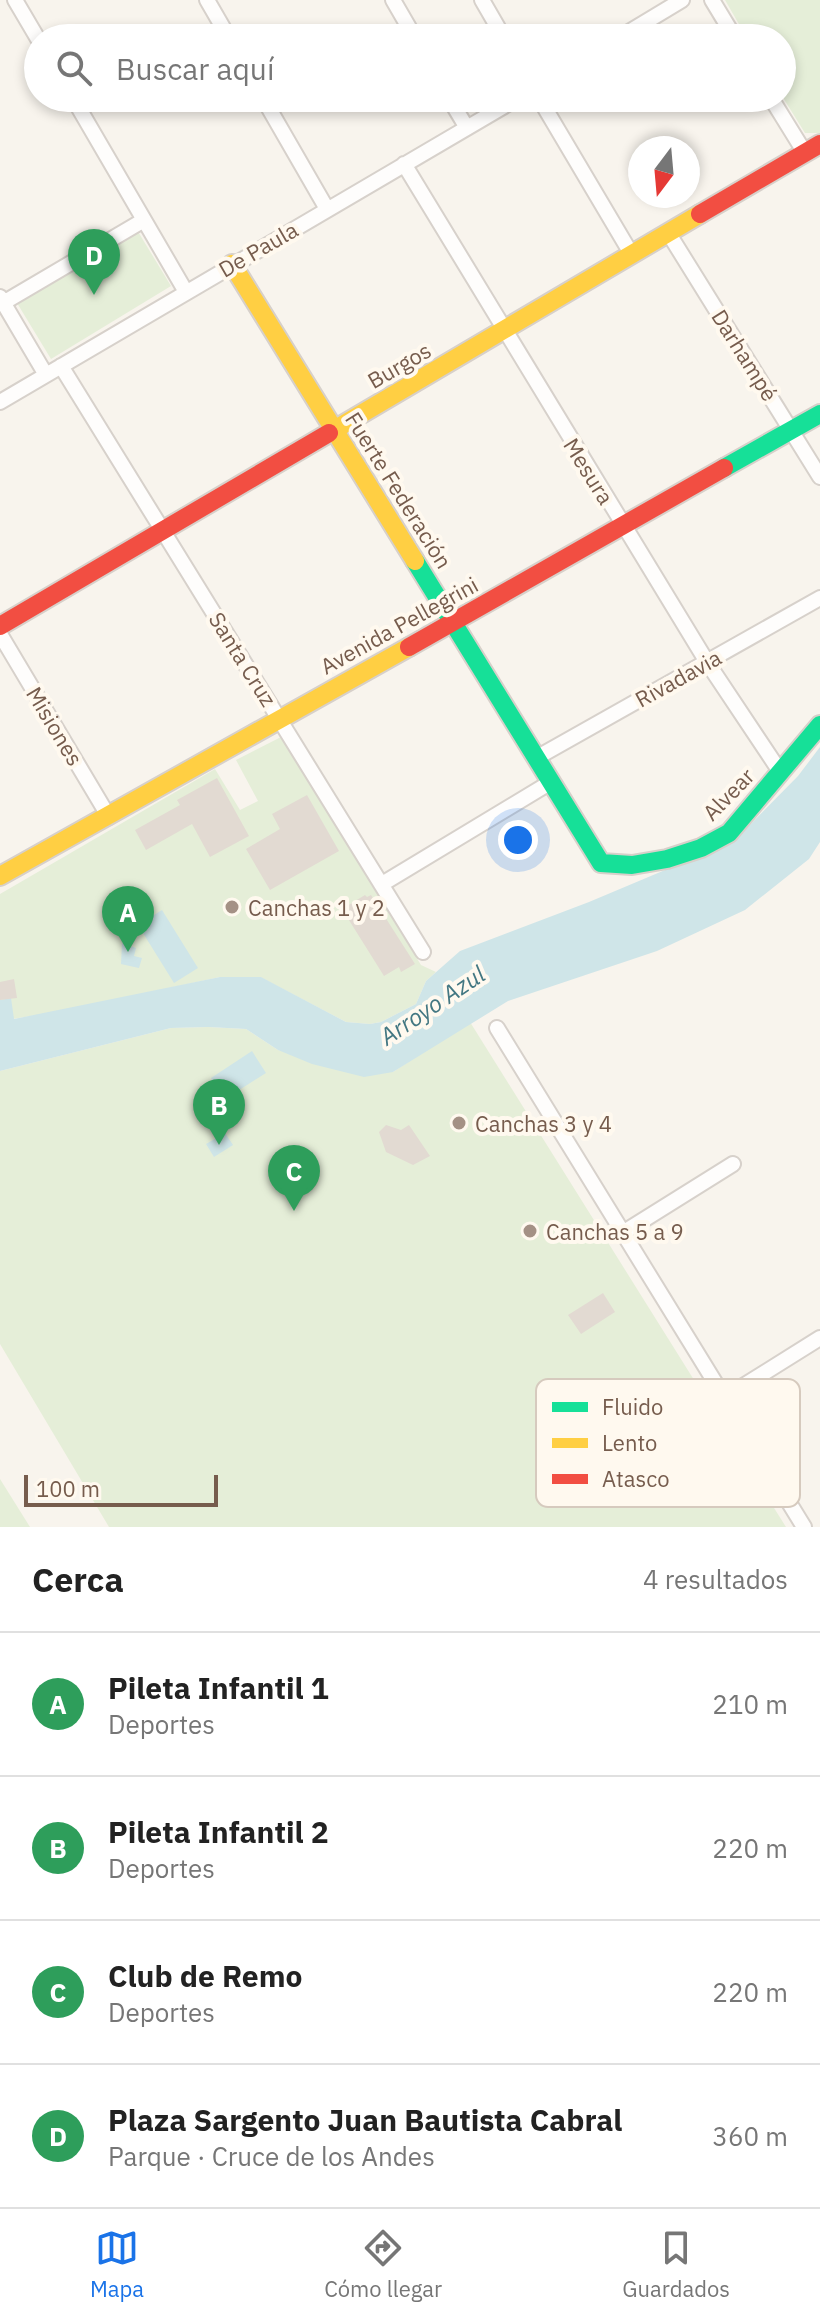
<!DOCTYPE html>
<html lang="es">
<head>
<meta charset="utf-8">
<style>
	:root { --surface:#fff; --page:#f6f6f6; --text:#222; --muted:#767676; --line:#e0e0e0; --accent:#1a73e8 }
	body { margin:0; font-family:"IBM Plex Sans",sans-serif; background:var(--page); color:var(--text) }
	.compass { position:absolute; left:628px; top:136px; width:72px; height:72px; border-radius:50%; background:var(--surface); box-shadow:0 4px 12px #0003; rotate:196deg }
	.scale { position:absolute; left:24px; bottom:20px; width:194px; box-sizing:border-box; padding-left:8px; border:4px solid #765c4d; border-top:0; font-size:22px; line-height:28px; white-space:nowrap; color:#765c4d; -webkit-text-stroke:6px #fff9ef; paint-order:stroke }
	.you { position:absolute; left:518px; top:840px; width:28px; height:28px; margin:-20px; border:6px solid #fff; border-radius:50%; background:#1a73e8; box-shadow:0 0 0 12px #1a73e833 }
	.badge { display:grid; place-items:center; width:52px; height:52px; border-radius:50%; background:var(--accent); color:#fff; font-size:26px; font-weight:700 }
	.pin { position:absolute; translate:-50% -66px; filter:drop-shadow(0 2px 4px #0008) }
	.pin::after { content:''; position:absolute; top:42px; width:28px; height:24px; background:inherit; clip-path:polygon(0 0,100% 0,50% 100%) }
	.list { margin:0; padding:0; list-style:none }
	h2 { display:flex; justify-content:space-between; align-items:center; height:104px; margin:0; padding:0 32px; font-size:34px }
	h2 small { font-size:26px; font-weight:400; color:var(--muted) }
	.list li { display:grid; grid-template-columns:52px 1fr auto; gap:24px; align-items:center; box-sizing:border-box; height:144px; padding:0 32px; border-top:2px solid var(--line) }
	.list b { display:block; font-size:30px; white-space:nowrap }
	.list p { margin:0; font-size:26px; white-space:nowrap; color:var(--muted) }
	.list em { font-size:26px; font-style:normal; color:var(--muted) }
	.icon { flex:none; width:44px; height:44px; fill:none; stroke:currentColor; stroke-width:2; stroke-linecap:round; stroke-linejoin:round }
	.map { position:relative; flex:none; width:820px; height:1527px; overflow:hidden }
	.search { position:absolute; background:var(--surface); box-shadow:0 4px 12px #0003; left:24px; right:24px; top:24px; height:88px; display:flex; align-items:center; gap:20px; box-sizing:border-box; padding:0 28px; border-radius:44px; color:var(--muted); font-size:30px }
	.sheet { height:680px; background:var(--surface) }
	nav { display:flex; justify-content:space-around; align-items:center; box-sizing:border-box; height:112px; border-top:2px solid var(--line); background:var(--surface); font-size:22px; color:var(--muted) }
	nav a { display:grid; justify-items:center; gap:4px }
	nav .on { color:var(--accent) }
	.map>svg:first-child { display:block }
</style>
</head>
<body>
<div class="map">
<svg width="820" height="1527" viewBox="0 0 820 1527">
	<rect width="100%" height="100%" fill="#f8f4ed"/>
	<path fill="#e5eed8" d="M725,0H820V133H805L782,96V38H747Z
		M137,230L171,286L51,359L17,303Z
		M281,737L421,965L436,972L426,981L416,1004L381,1022L370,1024L346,1022L260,977H220L68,1010L0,1021V894L215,769L240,810L258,801L236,760Z
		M470,1022L786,1527H109L0,1344V1071L171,1028L208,1027L246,1029L278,1050L393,1072Z
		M0,1479L30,1527H0Z"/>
	<path fill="#cfe5e8" d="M820,747V842L809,859L745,910L657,951L508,1001L393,1072L364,1077L312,1064L278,1050L246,1029L208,1027L171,1028L0,1071V1000L11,998L14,1019L220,977H261L346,1022L370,1024L381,1022L416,1004L426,981L460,951L589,902L734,841L798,776Z
		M162,910L198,968L174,983L138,925Z
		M122,943L136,948L134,956L142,958L139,968L121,964Z
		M252,1051L266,1073L225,1099L211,1078Z
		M225,1133L233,1145L214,1157L206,1144Z"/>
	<path fill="#e2dad2" d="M217,778L249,836L210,857L192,824L146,850L135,830L180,805L177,800Z
		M307,795L339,851L270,890L246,849L280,829L272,814Z
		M365,895L367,897L371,895L415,964L401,972L399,967L384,976L342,909Z
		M14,979L17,998L0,1000V982Z
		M386,1125L401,1130L409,1125L430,1156L413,1165L386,1152L379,1132Z
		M603,1293L615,1312L581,1334L568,1315Z"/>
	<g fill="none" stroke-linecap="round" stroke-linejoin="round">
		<g stroke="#d7d1cb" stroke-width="18">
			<path id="street" d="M15,0L38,39
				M207,0L229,38
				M393,0L415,38
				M482,0L504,38
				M712,0L735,38
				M619,38L682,0
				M73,98L186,292
				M263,98L327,209
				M449,98L467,128
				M539,98L632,255
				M771,98L805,153
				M404,164L707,662L781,773
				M669,234L820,477
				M0,297L46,375
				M3,303L144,220
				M61,366L423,952
				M0,402L518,98
				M0,634L109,817
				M536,758L820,598
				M382,884L551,782
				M497,1028L804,1527
				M621,1234L733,1164
				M724,1398L820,1338"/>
		</g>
		<g stroke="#d7d0ca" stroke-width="22">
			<path id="fast" d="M724,468L820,414
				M415,561L601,863L632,865L667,859L701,848L729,833L820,725"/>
		</g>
		<g stroke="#d7d0ca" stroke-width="22">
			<path id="slow" d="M232,264L415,561
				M329,433L700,214
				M0,876L409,647"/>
		</g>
		<g stroke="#d7d0ca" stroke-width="22">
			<path id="jam" d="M700,214L820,144
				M0,626L329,433
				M409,647L724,468"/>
		</g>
		<use href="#street" stroke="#fefdfc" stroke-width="14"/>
		<use href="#fast" stroke="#16e098" stroke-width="18"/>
		<use href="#slow" stroke="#ffcf43" stroke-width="18"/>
		<use href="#jam" stroke="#f24e42" stroke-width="18"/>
	</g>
	<g fill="#a49185" stroke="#fff9ef" stroke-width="3">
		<circle cx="232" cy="907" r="8"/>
		<circle cx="459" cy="1123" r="8"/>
		<circle cx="530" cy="1231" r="8"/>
	</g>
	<g text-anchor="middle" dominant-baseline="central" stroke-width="8" stroke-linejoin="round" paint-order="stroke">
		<g font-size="22" fill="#765c4d" stroke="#fff9ef">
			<text transform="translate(258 249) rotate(-30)">De Paula</text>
			<text transform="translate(745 355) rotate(58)">Darhampé</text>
			<text transform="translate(399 365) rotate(-30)">Burgos</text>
			<text transform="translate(589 471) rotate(58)">Mesura</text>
			<text transform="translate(399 490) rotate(58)">Fuerte Federación</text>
			<text transform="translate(399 625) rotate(-29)">Avenida Pellegrini</text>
			<text transform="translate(243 659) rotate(58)">Santa Cruz</text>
			<text transform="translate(678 678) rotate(-29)">Rivadavia</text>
			<text transform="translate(55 726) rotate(59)">Misiones</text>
			<text transform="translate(728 794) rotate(-46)">Alvear</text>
		</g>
		<g font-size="22" fill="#765c4d" stroke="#fff9ef" text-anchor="start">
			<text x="248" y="907">Canchas 1 y 2</text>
			<text x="475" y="1123">Canchas 3 y 4</text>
			<text x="546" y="1231">Canchas 5 a 9</text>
		</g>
		<g font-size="24" font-style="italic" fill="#437782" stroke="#fff9ef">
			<text transform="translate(432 1005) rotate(-34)">Arroyo Azul</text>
		</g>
	</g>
	<rect x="536" y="1379" width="264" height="128" rx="12" fill="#fff9ef" stroke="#d6cabe" stroke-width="2"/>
	<rect x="552" y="1402" width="36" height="10" fill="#16e098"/>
	<rect x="552" y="1438" width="36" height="10" fill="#ffcf43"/>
	<rect x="552" y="1474" width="36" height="10" fill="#f24e42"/>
	<g font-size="22" fill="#765c4d">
		<text x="602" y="1415">Fluido</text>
		<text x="602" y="1451">Lento</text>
		<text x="602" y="1487">Atasco</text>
	</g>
</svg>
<svg class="compass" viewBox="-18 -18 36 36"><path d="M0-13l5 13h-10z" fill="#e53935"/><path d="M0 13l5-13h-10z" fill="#767676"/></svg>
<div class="scale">100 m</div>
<div class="you"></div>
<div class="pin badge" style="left:128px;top:952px;background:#2e9e5b">A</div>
<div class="pin badge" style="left:219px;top:1145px;background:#2e9e5b">B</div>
<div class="pin badge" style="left:294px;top:1211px;background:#2e9e5b">C</div>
<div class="pin badge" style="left:94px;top:295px;background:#2e9e5b">D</div>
<div class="search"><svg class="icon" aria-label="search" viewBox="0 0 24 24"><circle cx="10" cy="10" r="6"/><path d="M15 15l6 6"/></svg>Buscar aquí</div>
</div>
<section class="sheet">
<h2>Cerca<small>4 resultados</small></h2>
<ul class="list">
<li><span class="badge" style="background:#2e9e5b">A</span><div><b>Pileta Infantil 1</b><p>Deportes</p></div><em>210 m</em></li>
<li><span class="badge" style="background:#2e9e5b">B</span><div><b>Pileta Infantil 2</b><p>Deportes</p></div><em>220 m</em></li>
<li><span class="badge" style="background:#2e9e5b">C</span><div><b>Club de Remo</b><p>Deportes</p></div><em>220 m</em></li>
<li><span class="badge" style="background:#2e9e5b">D</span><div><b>Plaza Sargento Juan Bautista Cabral</b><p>Parque · Cruce de los Andes</p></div><em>360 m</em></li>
</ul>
</section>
<nav>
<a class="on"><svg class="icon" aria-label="map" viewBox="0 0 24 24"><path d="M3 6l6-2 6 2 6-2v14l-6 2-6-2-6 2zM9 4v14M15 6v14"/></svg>Mapa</a>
<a><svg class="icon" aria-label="directions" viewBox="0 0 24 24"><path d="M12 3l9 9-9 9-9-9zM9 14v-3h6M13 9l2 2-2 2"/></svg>Cómo llegar</a>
<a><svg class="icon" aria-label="saved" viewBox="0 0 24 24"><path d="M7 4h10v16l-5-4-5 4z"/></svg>Guardados</a>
</nav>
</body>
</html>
